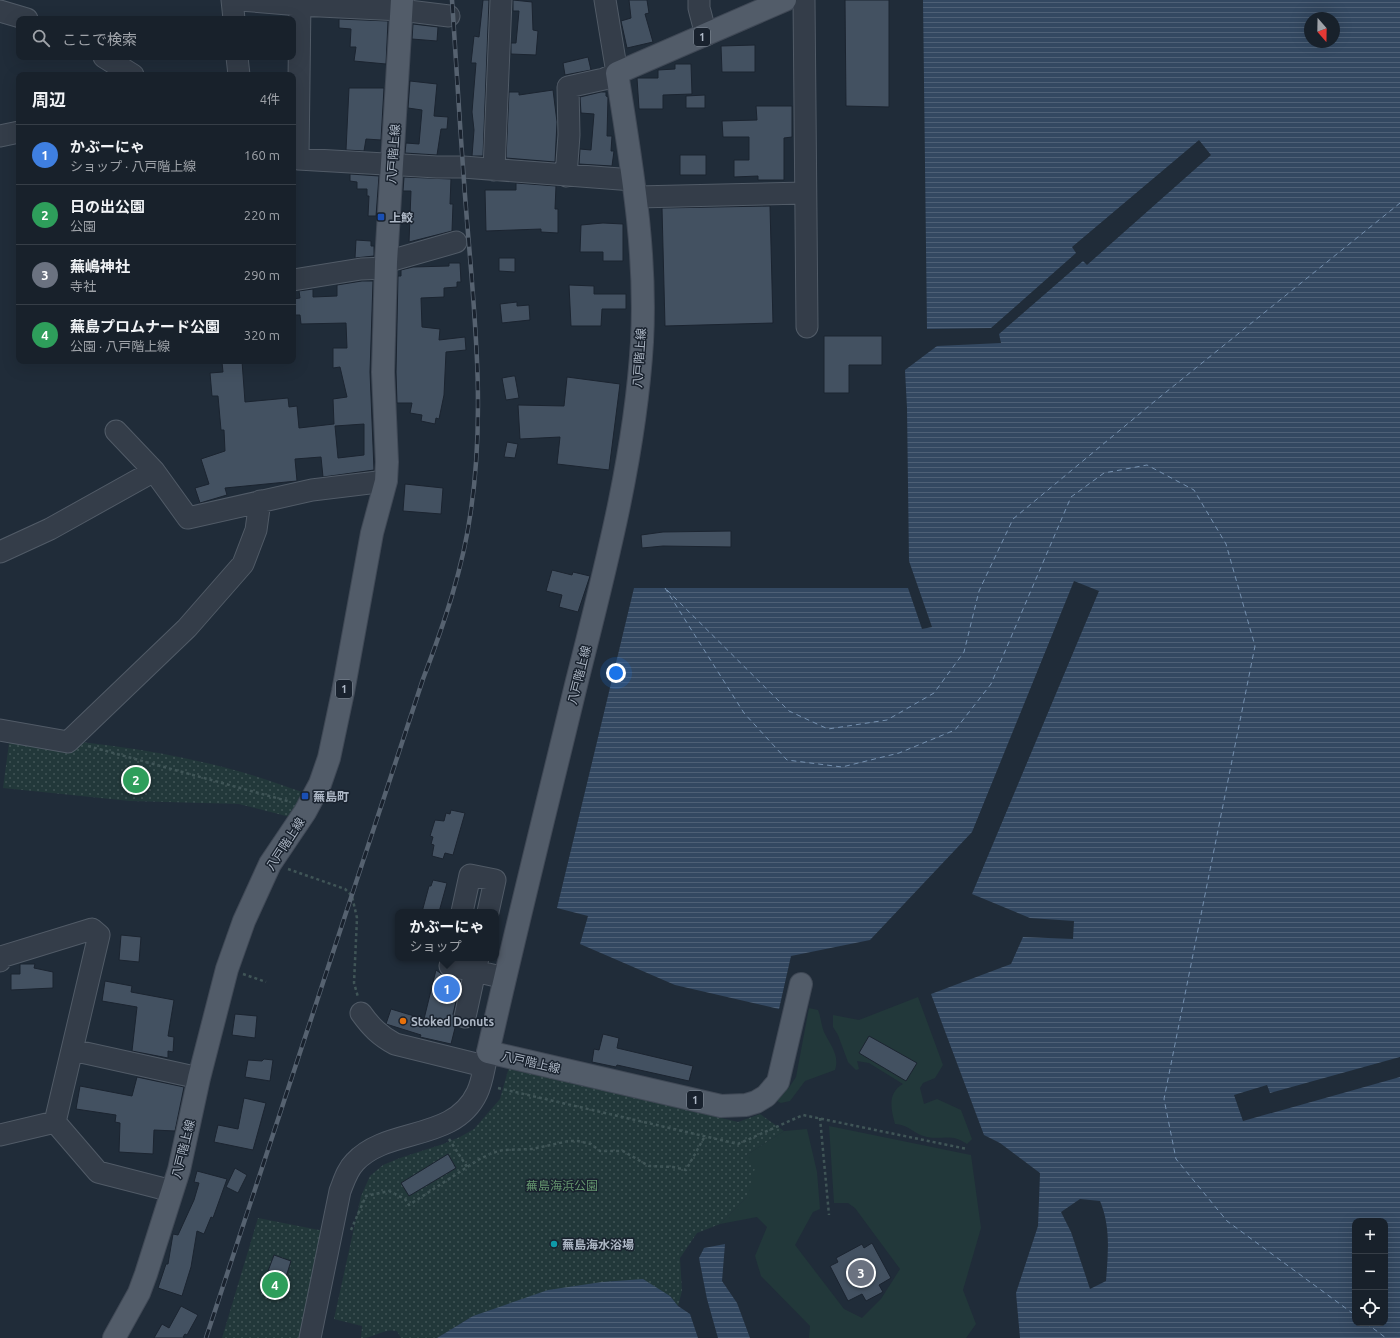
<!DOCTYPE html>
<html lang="ja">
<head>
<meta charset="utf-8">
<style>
	:root { --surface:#18212b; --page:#252e37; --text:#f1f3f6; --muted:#9fa3a9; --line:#363e47; --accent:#80b3f9 }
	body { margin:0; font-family:Ubuntu,"Noto Sans JP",sans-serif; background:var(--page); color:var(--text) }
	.controls { position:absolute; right:12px; bottom:12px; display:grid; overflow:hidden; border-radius:8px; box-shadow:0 4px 16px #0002 }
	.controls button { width:36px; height:36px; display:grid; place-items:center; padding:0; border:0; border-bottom:1px solid var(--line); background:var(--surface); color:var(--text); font:20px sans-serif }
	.compass { position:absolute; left:1304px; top:12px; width:36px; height:36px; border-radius:50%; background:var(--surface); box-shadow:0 4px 16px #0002; rotate:160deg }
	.you { position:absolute; left:616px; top:673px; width:14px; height:14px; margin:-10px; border:3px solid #fff; border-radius:50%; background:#1a73e8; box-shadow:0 0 0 6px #1a73e833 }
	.badge { display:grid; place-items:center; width:26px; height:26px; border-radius:50%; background:var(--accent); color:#fff; font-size:13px; font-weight:700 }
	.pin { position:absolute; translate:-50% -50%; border:2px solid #fff; box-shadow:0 1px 4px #0006 }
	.popup { position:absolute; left:395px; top:909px; width:104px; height:52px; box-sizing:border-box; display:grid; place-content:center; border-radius:8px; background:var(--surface); filter:drop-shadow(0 1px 3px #0005); font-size:13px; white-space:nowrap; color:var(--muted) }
	.popup b { font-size:15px; color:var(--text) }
	.popup::after { content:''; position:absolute; left:50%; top:100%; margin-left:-8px; border:8px solid transparent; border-top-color:var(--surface) }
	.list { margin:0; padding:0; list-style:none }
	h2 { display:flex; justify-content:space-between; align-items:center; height:52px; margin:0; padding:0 16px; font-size:17px }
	h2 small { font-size:13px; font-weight:400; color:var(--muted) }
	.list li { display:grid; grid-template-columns:26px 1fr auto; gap:12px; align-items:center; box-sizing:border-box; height:60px; padding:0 16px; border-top:1px solid var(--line) }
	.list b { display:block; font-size:15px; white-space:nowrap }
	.list p { margin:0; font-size:13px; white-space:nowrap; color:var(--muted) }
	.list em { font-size:13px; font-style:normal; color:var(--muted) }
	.icon { flex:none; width:22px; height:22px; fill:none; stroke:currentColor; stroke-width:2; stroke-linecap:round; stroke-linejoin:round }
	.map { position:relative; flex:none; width:1400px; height:1338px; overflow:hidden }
	.search { position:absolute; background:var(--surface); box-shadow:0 4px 16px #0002; left:16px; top:16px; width:280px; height:44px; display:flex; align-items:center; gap:10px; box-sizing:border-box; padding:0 14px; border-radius:8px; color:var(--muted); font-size:15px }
	.panel { position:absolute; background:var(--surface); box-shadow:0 4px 16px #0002; left:16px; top:72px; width:280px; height:292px; border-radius:8px }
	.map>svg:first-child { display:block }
</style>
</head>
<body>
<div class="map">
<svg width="1400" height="1338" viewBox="0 0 1400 1338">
	<defs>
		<pattern id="park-dots" width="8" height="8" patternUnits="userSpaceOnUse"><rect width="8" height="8" fill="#22383a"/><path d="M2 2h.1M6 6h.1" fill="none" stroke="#405355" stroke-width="1.8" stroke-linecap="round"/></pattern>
		<pattern id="water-rules" width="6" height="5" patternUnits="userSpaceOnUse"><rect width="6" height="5" fill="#334861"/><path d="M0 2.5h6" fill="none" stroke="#4e6076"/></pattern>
	</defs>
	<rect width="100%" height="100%" fill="#202c39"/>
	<path fill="#22383a" d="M918,997L943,1065L935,1078L923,1083L920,1088L924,1104L937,1099L961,1110L972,1139L967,1144C952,1133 942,1140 927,1137C915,1135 908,1124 895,1124C891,1109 887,1093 903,1084L869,1063L857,1061L859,1069L856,1070L848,1062L838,1035L833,1027V1015L859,1020Z
		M809,1008L818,1010C821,1017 821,1025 824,1032C830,1045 840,1055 835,1070L805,1081L790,1101L781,1103L777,1101L790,1086L796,1077Z
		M829,1126L971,1155L981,1228L963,1290L976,1324L966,1338H809L810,1326L761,1276L755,1256L767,1227L757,1217L720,1224L747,1197L745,1156L784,1131L807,1129L817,1172L820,1209L813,1212L795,1245L844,1309L862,1318L881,1299L900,1269L855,1208L848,1203H834Z"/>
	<path fill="url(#park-dots)" d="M10,736C89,741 169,751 245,773C266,779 286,787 306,793L294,818L239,804L130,801L3,788Z
		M509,1067L738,1122L760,1114L784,1131L745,1156L755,1168L747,1197L720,1224L697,1233L680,1258L682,1291L678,1306L670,1296L473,1316L437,1338H401L397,1331C383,1328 375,1338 361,1338L362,1326L334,1319L361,1196L370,1176L383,1165L400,1158L443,1144L460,1137L474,1129L500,1099Z
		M258,1218L324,1231L301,1338H222Z"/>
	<path fill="url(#water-rules)" fill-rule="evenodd" d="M923,0H1400V1338H1020L1016,1293L1038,1226L1040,1173L1000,1143L984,1135L931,994L1011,964L1023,937L1073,939L1074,921L1030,918L972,894L1099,591L1074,581L972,832L870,940L791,956L779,1009L675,985L580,944L588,916L557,908L634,588H908L922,629L932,627L909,561L907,408L905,370L937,346L1001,343L999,334L1083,261L1087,265L1211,155L1199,140L1072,247L1076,253L991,328L927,329ZM1310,18H1334V42H1310ZM1080,1199L1100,1201C1111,1227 1108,1254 1106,1281L1090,1289L1071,1232L1061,1212ZM1355,1221H1385V1323H1355Z
		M725,1244L722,1281L737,1303L750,1338H718L707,1299L699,1258L704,1248Z
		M643,1279L670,1296L678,1306L690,1314L698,1338H437L473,1316L548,1290L602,1282Z"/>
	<path fill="#202c39" d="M1400,1057V1077L1243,1121L1234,1095L1267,1085L1270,1093Z"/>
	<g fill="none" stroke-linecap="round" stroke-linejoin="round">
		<path stroke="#7590af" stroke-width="1" stroke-dasharray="5 4" stroke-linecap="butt" d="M665,588L744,713L787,760L842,767L899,753L955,730L991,684L1071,497L1104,473L1147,465L1194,490L1226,544L1255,646L1164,1099L1176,1159L1227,1221L1355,1315
			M667,590L789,711L828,729L887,720L934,693L964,652L979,591L1013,519L1155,401L1400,203
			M1366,1323L1386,1338"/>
	</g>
	<path fill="#435161" stroke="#1b2430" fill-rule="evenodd" d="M483,0H489L483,156H472L474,130L472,112L476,63H471L474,36L479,37Z
		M513,0L532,2L533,30L538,31L536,55L511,54V43H516L519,11H513Z
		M629,0H647L649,13L645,14L653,42L627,48L621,21L631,18Z
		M845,0H889V107L846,106Z
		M339,19L388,21L386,64L354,61L356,47H350L351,29L339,28Z
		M413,24L438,27L437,41L412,39Z
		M755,45V72H722L721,46Z
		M588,57L591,70L565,75L563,63Z
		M675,64H691L692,94L663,95V109H639L637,78H658V70L675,69Z
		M410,81L437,84L434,116L448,117L447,129H441L437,155L405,153L406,143L419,144L422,110L408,108Z
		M349,88H384L381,140L366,139L364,151L346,150Z
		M553,90L557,122L555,162L506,158L509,92H519V95Z
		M601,92H606V96L608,97L607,136H612L611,151H614L612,166L579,164L580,149L591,150L594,114L581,113L580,97Z
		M705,95V108H686V96Z
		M756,106H792V137L784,138V180H758V176L734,177V160H749V137H723L722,121L757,120Z
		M680,155H706V175H680Z
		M350,174L379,176L376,216H368L369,196H367V189H357V182L350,181Z
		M404,177L451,179L450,204H453L452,231L409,242L411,191H403Z
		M516,183L556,186L555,209H558V233L541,232V229L486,231L485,190H516Z
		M770,206L773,323L665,326L662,208Z
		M603,223L623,224V261H603V252H580L581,225Z
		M356,240L371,241V246H374V256L355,258Z
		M499,258H515V272L499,271Z
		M449,263H460L461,282H457V287L444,288V297L421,298L422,327L440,329L439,340L465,337L466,350L446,352L444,395L439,419L436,418L435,424L421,421L422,415L410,413L412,403H397L396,372L398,276H401V270L413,267L449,266Z
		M362,281H373L370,372L374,470L323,477L321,457L295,459L297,481L225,488L227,495L200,503L195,488L209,484L201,459L225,451L224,430H221L218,396H212L210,373L223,372L222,362L242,361L245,402L288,398L289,407L297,406L299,428L334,424L333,399L347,397L340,367L333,368V348H347L346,323L301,324L300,315H293V299L300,298L299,291L313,289V297L337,296V285ZM364,424V455L338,458L335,426Z
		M569,285L594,286V294H626V309H602L601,326H571Z
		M517,302V306L529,305L530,320L502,323L500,304Z
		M824,336H882V365H849V393H824Z
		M513,376H515L519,398L506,400L502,378Z
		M567,377L620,384L609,470L557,464L560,437L520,439L518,405L564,406Z
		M507,442L518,444L515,458L504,457Z
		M405,484L443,488L441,514L403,511Z
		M731,531V547L663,546L642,548L641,535L663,532Z
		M552,570L572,575L573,572L590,576L578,612L559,607L562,595L546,591Z
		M451,810L465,813L453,855L445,853L443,859L432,856L434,845L431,844L433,837L430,836L435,820L444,821L446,813L450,814Z
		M433,880L447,883L439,912H422L429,886H431Z
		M121,935L141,937L139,962L119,960Z
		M20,964H35L34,968L53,972V988L11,990V974H20Z
		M436,970L447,978L461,980L453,1014L456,1024L451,1044L420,1037L421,1035L386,1024L391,1009L424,1019Z
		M105,981L132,986L131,992L174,1000L168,1036L174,1037L173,1052L168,1051V1058L132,1051L137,1007L102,1001Z
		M235,1014L257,1016L255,1038L232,1035Z
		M603,1034L619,1038L617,1048L693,1066L689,1081L617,1065L616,1067L592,1062L594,1049L599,1050Z
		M869,1036L917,1063L906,1081L859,1053Z
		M264,1059L273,1060L270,1081L245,1077L248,1060L262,1061Z
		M137,1077L184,1087L175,1131L154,1130L153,1154L119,1152L120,1123L115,1122L116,1115L76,1109L80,1086L132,1096Z
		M244,1098L266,1103L253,1150L214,1142L218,1125L238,1129Z
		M448,1154L456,1168L409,1196L401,1183Z
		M235,1168L247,1175L238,1193L226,1187Z
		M197,1171L227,1179L213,1218L211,1217L204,1234L197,1231L191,1267L182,1296L158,1288L166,1264H168L173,1234L178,1235L194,1200L199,1183L194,1182Z
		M872,1243L891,1278L879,1285L883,1292L866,1301L862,1294L848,1301L830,1266L838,1262L836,1258L862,1244L864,1248Z
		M274,1255L291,1261L286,1277L268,1271Z
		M181,1306L198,1315L187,1335L185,1334L183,1337L185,1338H154L162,1324L169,1328Z"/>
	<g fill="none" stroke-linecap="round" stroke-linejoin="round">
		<g stroke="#515b67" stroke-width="23">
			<path id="minor" d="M232,0L234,19
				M240,0L300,5L401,10L449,16
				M300,0L298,159L437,167H463L633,180
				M699,0V8L706,35
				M804,0L807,327
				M0,11L27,19
				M104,57L133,75
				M237,57L239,75
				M0,136L19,132
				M494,170L501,0
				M566,176L569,135L568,87L604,79L617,73L605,0
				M637,197L805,193
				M386,262L456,242
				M293,280L361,269L386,268
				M116,431L154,471L188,518L312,490L386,481
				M0,552L50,529L154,471
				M0,730L68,742L187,628L243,564L256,530L260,501
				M462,912L470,875L495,880L488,912
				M452,958L450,966L475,971L478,958
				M0,961L1,957L92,929L99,935L55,1122L0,1135
				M361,1013C371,1027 380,1036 395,1044L484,1066
				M465,1017L475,971L505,978
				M72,1050L199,1078
				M55,1122L98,1172L172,1191
				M310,1338L340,1191C344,1181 347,1170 355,1162C387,1127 454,1142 477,1093C483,1081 484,1065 488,1052"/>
		</g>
		<g stroke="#404956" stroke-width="24">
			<path id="major" d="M785,0L617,73C631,163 647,250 642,342C635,457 605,570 577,681C547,805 516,928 488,1052L721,1106L746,1105L756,1102L766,1096L778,1082L801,984
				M114,1338L139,1293L146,1274L179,1170L199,1078L227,969L244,921L270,864L305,812L320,784L329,758L343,692L372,533L386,481L387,462L383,372L386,262L402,0"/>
		</g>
		<path stroke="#405557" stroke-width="2.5" stroke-dasharray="3 3" stroke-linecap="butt" d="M88,746L291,802
			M288,869L345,889L352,896L357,918L354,983L358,997
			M243,974L266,982
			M447,983L444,997L452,999
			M498,1088L738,1144L803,1115L967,1149
			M820,1118L829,1215
			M449,1139L467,1167
			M351,1230L366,1196L389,1191L405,1199L409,1205L478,1160L492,1153L503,1150L532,1149L569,1141H578L591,1144L600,1151H623L649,1166L673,1167L686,1170L705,1136"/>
		<use href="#minor" stroke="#343d49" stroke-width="21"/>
		<use href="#major" stroke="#525c69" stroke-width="22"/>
		<g stroke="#566270" stroke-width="4.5">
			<path id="rail" d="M206,1338L423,679C444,624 463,569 471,510C485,414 475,318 467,221C461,147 457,74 452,0"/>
		</g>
		<use href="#rail" stroke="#19222e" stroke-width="3" stroke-dasharray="9" stroke-linecap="butt"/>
	</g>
	<g fill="#1a4fb4" stroke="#19222e" stroke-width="1.5">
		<rect x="377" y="213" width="8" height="8" rx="2"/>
		<rect x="301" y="792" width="8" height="8" rx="2"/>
	</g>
	<circle fill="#e8710a" stroke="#19222e" stroke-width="1.5" cx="403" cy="1021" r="4"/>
	<circle fill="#0f9aa8" stroke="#19222e" stroke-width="1.5" cx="554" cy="1244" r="4"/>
	<g text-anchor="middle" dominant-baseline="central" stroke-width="3" stroke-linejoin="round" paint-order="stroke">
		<g fill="#19222e" stroke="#818b98" stroke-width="1">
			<rect x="694" y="28" width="16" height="18" rx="3"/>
			<rect x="336" y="680" width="16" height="18" rx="3"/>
			<rect x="687" y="1091" width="16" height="18" rx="3"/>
		</g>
		<g font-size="11" font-weight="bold" fill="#aeb8c6">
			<text x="702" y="37">1</text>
			<text x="344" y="689">1</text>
			<text x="695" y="1100">1</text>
		</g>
		<g font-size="12" fill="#aeb8c6" stroke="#19222e">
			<text transform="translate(393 154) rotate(-86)">八戸階上線</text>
			<text transform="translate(639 358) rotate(-86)">八戸階上線</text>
			<text transform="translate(579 675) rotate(-76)">八戸階上線</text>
			<text transform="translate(285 844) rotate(-57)">八戸階上線</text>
			<text transform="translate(531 1062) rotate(13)">八戸階上線</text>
			<text transform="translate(183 1149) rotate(-76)">八戸階上線</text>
		</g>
		<g font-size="12" font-weight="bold" fill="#aeb8c6" stroke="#19222e" text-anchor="start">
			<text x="389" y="217">上鮫</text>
			<text x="313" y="796">蕪島町</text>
			<text x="411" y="1021">Stoked Donuts</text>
			<text x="562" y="1244">蕪島海水浴場</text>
		</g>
		<g font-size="12" fill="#65966f" stroke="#19222e">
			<text x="562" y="1185">蕪島海浜公園</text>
		</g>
	</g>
</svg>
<div class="controls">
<button>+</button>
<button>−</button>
<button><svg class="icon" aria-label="locate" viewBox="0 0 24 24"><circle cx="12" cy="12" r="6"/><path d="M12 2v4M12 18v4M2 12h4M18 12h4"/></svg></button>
</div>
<svg class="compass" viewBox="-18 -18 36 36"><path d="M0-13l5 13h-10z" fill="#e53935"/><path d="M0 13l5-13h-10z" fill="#9fa3a9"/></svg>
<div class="you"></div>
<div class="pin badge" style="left:447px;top:989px;background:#3f7fe0">1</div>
<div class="popup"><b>かぶーにゃ</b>ショップ</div>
<div class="pin badge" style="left:136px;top:780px;background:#2e9e5b">2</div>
<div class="pin badge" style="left:861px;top:1273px;background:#6b7280">3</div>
<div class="pin badge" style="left:275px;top:1285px;background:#2e9e5b">4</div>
<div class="search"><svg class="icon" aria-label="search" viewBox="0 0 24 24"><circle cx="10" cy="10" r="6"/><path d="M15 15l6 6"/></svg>ここで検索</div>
<section class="panel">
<h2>周辺<small>4件</small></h2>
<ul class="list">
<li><span class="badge" style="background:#3f7fe0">1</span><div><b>かぶーにゃ</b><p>ショップ · 八戸階上線</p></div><em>160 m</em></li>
<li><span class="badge" style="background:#2e9e5b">2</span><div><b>日の出公園</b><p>公園</p></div><em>220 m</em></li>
<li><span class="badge" style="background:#6b7280">3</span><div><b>蕪嶋神社</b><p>寺社</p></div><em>290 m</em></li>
<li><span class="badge" style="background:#2e9e5b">4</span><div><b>蕪島プロムナード公園</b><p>公園 · 八戸階上線</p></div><em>320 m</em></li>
</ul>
</section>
</div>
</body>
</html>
